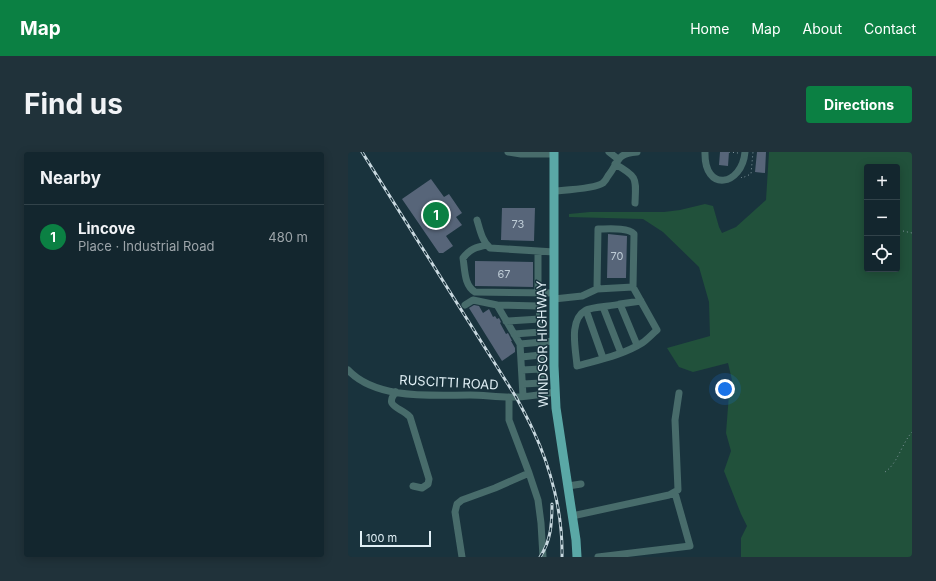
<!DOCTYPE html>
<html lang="en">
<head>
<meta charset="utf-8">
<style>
	:root { --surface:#13262e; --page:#20323a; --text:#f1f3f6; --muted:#9da5aa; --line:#32434a; --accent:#0b8043 }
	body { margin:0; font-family:Inter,sans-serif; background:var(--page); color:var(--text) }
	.controls { position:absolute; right:12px; top:12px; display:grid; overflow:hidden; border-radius:4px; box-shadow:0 2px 10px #0003 }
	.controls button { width:36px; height:36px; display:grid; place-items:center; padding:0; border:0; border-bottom:1px solid var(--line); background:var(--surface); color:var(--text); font:20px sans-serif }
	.scale { position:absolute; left:12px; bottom:10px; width:71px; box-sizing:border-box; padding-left:4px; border:2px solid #e0eff5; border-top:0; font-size:11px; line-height:14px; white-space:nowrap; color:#e0eff5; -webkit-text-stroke:3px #19333d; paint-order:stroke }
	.you { position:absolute; left:377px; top:237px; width:14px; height:14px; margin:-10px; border:3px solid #fff; border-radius:50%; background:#1a73e8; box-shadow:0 0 0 6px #1a73e833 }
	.badge { display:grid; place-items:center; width:26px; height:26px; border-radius:50%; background:var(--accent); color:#fff; font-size:13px; font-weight:700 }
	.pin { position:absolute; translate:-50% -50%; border:2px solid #fff; box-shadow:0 1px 4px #0006 }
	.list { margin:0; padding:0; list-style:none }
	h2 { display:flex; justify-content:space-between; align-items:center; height:52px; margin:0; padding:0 16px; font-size:17px }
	h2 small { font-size:13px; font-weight:400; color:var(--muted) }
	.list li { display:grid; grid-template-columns:26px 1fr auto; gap:12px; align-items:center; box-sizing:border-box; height:64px; padding:0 16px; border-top:1px solid var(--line) }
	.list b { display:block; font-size:15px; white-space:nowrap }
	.list p { margin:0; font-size:13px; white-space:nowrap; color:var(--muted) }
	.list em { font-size:13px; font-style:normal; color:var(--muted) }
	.icon { flex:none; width:22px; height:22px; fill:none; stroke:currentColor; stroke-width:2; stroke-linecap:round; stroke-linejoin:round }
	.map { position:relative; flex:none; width:564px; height:405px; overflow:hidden; border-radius:4px }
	header { display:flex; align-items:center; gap:24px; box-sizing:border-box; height:56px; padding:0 20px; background:var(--accent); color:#fff }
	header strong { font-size:19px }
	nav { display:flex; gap:22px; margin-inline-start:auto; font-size:14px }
	.intro { display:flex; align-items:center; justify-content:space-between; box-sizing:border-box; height:96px; padding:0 24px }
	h1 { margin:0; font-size:28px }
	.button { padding:10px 18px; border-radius:4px; background:var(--accent); color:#fff; font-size:14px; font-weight:700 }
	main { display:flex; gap:24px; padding:0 24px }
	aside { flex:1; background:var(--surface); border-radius:4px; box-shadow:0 2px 10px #0003 }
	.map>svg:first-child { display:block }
</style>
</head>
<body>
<header>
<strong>Map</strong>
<nav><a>Home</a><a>Map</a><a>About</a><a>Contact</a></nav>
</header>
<div class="intro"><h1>Find us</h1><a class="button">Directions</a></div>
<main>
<aside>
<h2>Nearby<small></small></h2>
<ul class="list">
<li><span class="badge">1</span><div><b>Lincove</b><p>Place · Industrial Road</p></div><em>480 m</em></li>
</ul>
</aside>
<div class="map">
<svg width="564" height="405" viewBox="0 0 564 405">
	<rect width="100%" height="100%" fill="#19333d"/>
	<path fill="#21513b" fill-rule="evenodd" d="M421,0H564V405H393V386L399,374L393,362L376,319L383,299L378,281L381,242L384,228L380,211L345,220L331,215L319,196L362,184L361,150L351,115L315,80L295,67L221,65V62L242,60H316L332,58L357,52L365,54L371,75L374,81L388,75L418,48ZM519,15H549V117H519Z"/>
	<path fill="#576579" d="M372,0H381L380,14L371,13Z
		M409,0H418L417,21L407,20Z
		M83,27L96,45L101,42L114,61L108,65L114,73L98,84L105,94L95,101H91L54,47Z
		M154,56H187L186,89L153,88Z
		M260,82L279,84L278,126H259Z
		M127,109L185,110V135L127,134Z
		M126,153L131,154L135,161L141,157L145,165L147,164L149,167L151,166L153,170L152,171L158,182L160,181L164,189H163L167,196V200L154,209L121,156Z"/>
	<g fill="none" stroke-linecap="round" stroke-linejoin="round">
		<path stroke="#82969e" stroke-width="1" stroke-dasharray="1 3" stroke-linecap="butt" d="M381,0L390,1
			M393,25L394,26L403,22L405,0
			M555,79L564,81
			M537,320C550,311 553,293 564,280"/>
		<path stroke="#486c6b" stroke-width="7" d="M160,0L173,2H206
			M261,0L270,7
			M357,0C356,41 394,34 397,0
			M267,12C290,25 288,26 287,51
			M206,39C216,38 247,37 255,31C257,29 259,26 260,24C272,9 267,2 289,0
			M129,68C132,78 134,89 142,96L206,100
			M139,93C128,95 122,97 115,106C117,118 116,133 127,140L206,141
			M249,137L250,77C259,77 280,75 286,82L285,135
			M190,140V99
			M206,147L234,144L249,137L285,135L309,178C304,182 300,187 294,191C275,203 250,208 229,214C228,198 220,168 238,158C243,155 265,154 272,152L289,193
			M272,152L293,149
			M117,153L125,148L149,153
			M255,155L273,201
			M238,158L255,206
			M158,169L192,167
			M166,182L193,180L191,154L149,153L172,192
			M173,205L193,203V231L175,232
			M0,218C28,248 84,243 122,243C137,243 153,246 168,245C181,245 194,242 207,240
			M174,218L193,217
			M48,240C35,255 53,255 62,265L81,327L80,332L74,336L65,334
			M175,244L172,192L206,189
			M161,245V268L181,321L190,348L193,371L195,405
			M220,334L233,332
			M224,364L321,343L330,338L327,268L331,241
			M114,405L107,360L109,352L114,348L147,336L181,321
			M250,405L342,394L327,341"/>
		<path stroke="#5aa8a6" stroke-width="9" d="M206,0V214L208,256L228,388L229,405"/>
		<g stroke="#c8d8df" stroke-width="3">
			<path id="rail" d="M14,0L168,245C174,256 180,267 185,278C203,316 215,362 214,405
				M192,405C203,389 204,371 204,352"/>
		</g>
		<use href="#rail" stroke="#19333d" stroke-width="1.5" stroke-dasharray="4.5" stroke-linecap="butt"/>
	</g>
	<g text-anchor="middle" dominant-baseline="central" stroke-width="3" stroke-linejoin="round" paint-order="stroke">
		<g font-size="11" fill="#beccd6">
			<text x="170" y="72">73</text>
			<text x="269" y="104">70</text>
			<text x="156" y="122">67</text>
		</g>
		<g font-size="13" fill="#e0eff5" stroke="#19333d">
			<text transform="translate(194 192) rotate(-91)">WINDSOR HIGHWAY</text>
			<text transform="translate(101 230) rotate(3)">RUSCITTI ROAD</text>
		</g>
	</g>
</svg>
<div class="controls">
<button>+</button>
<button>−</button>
<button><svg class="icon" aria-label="locate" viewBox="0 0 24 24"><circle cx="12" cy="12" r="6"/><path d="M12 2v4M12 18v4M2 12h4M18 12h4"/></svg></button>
</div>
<div class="scale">100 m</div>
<div class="you"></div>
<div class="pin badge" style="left:88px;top:63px">1</div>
</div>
</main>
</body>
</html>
